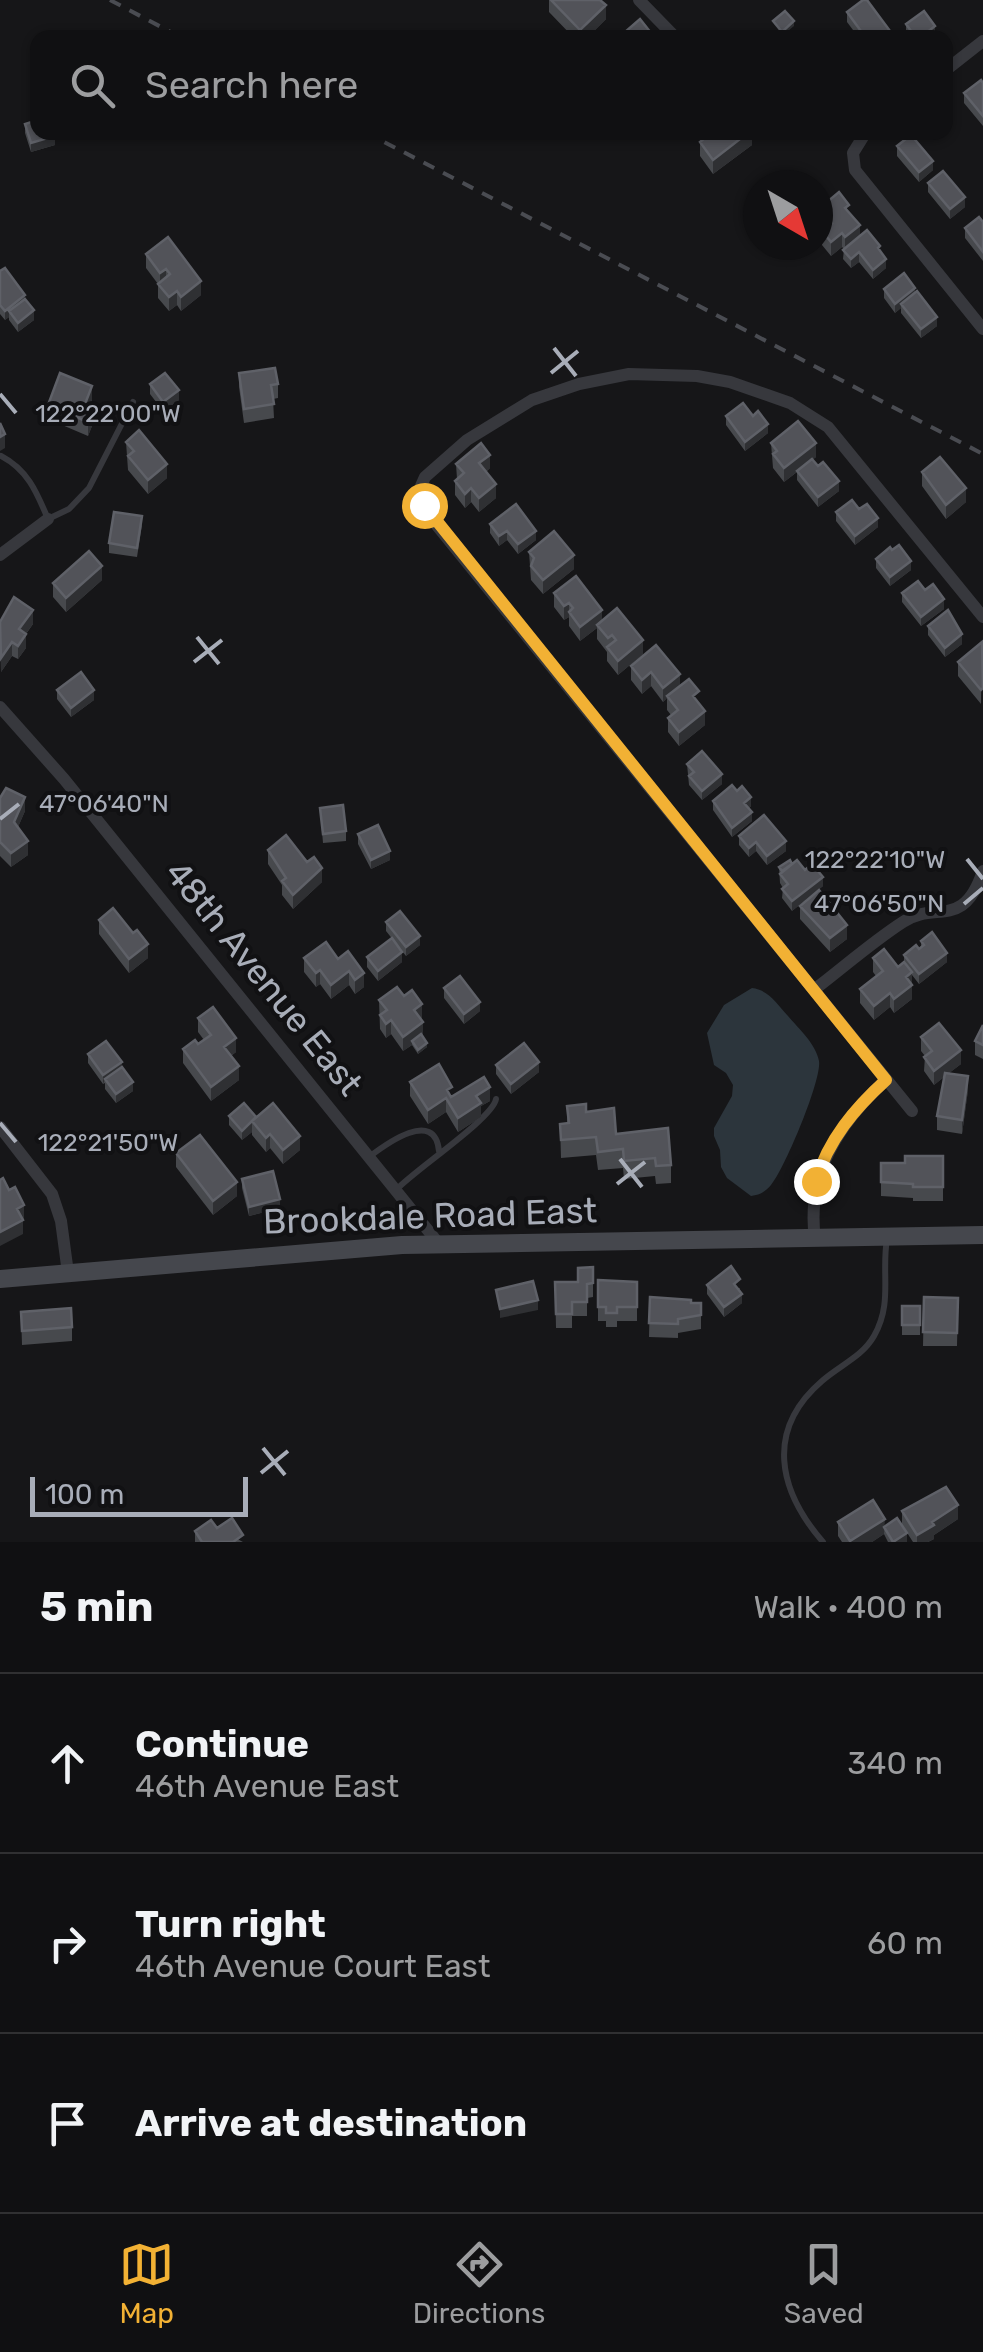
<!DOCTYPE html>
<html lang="en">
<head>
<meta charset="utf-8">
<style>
	:root { --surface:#101012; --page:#1e1e20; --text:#f1f3f6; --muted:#9c9d9f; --line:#303032; --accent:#f2b134 }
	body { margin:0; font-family:Rubik,sans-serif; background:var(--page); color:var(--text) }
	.compass { position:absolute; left:743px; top:170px; width:90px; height:90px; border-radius:50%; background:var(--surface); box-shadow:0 2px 8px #0004; rotate:141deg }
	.scale { position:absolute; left:30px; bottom:25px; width:218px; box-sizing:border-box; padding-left:10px; border:5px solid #a8adb8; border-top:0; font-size:28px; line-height:35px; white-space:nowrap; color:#a8adb8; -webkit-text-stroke:8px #111113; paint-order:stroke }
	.stop { position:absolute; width:30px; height:30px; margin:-22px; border:8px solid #f2b134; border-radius:50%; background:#fff }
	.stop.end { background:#f2b134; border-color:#fff; box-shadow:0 2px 10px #0008 }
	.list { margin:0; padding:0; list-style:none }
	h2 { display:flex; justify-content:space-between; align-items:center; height:130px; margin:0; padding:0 40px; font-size:42px }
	h2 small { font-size:32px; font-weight:400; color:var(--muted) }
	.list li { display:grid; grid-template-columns:65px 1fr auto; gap:30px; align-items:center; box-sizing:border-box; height:180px; padding:0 40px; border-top:2px solid var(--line) }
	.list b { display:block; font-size:38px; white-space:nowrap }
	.list p { margin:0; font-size:32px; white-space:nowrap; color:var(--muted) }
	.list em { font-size:32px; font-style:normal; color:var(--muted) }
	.icon { flex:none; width:55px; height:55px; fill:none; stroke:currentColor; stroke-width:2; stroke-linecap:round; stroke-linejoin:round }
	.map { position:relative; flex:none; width:983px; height:1542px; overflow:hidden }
	.search { position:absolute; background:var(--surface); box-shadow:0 2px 8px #0004; left:30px; right:30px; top:30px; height:110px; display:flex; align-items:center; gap:25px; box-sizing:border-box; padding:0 35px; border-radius:20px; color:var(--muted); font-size:38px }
	.sheet { height:670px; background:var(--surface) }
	nav { display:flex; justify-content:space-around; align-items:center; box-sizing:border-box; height:140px; border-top:2px solid var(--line); background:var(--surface); font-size:28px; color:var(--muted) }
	nav a { display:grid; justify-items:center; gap:5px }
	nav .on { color:var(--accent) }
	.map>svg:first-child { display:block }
</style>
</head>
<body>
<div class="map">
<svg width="983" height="1542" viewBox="0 0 983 1542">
	<rect width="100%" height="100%" fill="#161618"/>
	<path fill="#2c353c" d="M752,988C769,990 777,1004 788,1016C799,1029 816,1044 819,1061C822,1080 784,1170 771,1185C765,1192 760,1195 751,1196L727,1178L721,1167L720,1150L714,1136V1128L732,1096L733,1085L726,1073L714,1065L707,1033L724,1005Z"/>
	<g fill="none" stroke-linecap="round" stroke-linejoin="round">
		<path stroke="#37383d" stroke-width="6" d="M1,456C28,470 37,493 48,519L69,509L89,488L133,402
			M369,1157C386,1144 435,1108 439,1151
			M397,1189C416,1169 493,1118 496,1099
			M823,1542C778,1490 765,1430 822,1381C840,1365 862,1357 874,1336C893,1303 881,1273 887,1239"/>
		<path stroke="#37383d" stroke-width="12" d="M639,0L676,38
			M946,70L983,41
			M866,132L853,153L855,170L983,329
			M0,555L48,519
			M0,707L64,779L439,1244
			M815,989C844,967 872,942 903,922C936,900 963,931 983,871
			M912,1111L426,512L421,486L425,477L467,440L532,400L579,384L629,374L697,376L730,382L790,403L828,427L983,617
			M0,1127L52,1194L61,1221L68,1273
			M815,1239C806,1173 839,1123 886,1080"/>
		<path stroke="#45474d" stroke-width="18" d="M0,1279L402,1245L983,1235"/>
		<path stroke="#4a4c52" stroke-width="4" stroke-dasharray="12 10" stroke-linecap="butt" d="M110,0L182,38
			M365,132L983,454"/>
	</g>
	<path fill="#47494d" d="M549,0H600L606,19L587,38H574L549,12Z
		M847,12L890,38H859L847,22Z
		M906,24L935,35L932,38H909L906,34Z
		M983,83V126L964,103V93Z
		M25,124L55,145L31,152L25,133Z
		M710,132H752V145L713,174L700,156V142Z
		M897,146L933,170L919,182L897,156Z
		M928,183L965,207L950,219L928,192Z
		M820,208L849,212L860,236L880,252L886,268L873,279L859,262L851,268L843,259L844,249L842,247L831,256L822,245V231L825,228L820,222Z
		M983,222V261L965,238V228Z
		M146,254L201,295L181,311L177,305L169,311L158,298V284L146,268Z
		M0,271L25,299L34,320L18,332L9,320V317L5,320L0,314Z
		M884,289L915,293L937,326L921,338L901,313V308L895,313L884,298Z
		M239,373L278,384V398L273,399L274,418L244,423L239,387Z
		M150,384L179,400L163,411L150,394Z
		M92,400L90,406L94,421L88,436L48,419V405Z
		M726,416L768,433L745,451L726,425Z
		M126,442L167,478L148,494L128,470Z
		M771,443L816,457L812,460L839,491L818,507L797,480V472L784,482L773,468Z
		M456,464L490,468L486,472L496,498L479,512L471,502L465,508L455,495V481L457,479Z
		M922,472L966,502L946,519L922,486Z
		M859,509L878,527L855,545L836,521V512Z
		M490,524L536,540L518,554L507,540L499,546L490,533Z
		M142,525L137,557L109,553V543Z
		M529,552L574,569L543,594L531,580Z
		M876,559L911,570L890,586L876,568Z
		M102,580L66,612L53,597V583Z
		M554,593L602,620L643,654L618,675L607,661V652L597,639V628L580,641L569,626V617L564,620L554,607Z
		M902,593L944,609L921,626L902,602Z
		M0,622L33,624L26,634V648L18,659L12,656L1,672Z
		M928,626L962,644L945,657L928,635Z
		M982,642L981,704L958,676V662Z
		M656,645L680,686L699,703L705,725L679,746L668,732V718L671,715L667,710V698L663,702L651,686L642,694L631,680V666Z
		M57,690L94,700L71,717L57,699Z
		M687,764L722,784L702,800L689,785Z
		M0,798L25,811L18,827L28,855L11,867L0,856Z
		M713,801L751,806L749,808L752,821L732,837L713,810Z
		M320,808L346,831V841L323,843Z
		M358,834L390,860L371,869L358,844Z
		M739,836L786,851L767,865L756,851L749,857L739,845Z
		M268,850L322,882L293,909L282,895V885L268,864Z
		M792,864L805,870L823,886L792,911L782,898L783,888L780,883L779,867Z
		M800,906L847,939L830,952L800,919Z
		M99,920L148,958L129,973L99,934Z
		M386,922L420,945L406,956L386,931Z
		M921,941L947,962L919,984L912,975V999L894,1013L890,1007L874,1020L860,1003V989L876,976L873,972V958L898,967L904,963V955L921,947Z
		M367,957L402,962L378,981L367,967Z
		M304,958L338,959L364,987L355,994L349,985L331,999L320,984L316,987L304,972Z
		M444,988L480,1011L464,1024L444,998Z
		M379,1000L422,1018L421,1019L423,1037L427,1047L418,1054L412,1045L403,1051L391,1034L386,1038L380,1029Z
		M198,1018L236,1052L231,1056L239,1080L211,1101L183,1063V1049L198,1044L204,1040L198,1032Z
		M983,1025V1059L975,1055V1041Z
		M921,1037L961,1064L949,1073L968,1090L962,1134L937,1130V1116L945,1076L934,1085L924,1071L925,1056L921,1051Z
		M88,1054L122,1067L133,1091L116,1103L105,1089V1083L103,1084L88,1063Z
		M496,1065L539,1072L511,1094L496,1074Z
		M410,1082L452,1096L490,1101L481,1106V1117L458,1132L446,1112L428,1124L410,1096Z
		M567,1106L586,1112L616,1134L671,1165V1183L656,1184L655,1176L624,1179L623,1168L598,1170L596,1155L561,1158L560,1124L567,1123Z
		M229,1116L256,1117L300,1150L283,1164L270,1148L266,1152L252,1135V1132L242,1140L229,1125Z
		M176,1153L237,1196L213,1215L176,1167Z
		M943,1156V1201H913V1198L881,1196V1163H905Z
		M242,1179L280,1208L249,1216L242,1188Z
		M593,1267V1297L587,1298V1316H572V1328H556L555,1282H578Z
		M598,1280L637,1282V1321H617V1327H606V1321H598Z
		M707,1285L740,1288L739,1290L742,1303L724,1317L707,1294Z
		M650,1297L701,1303V1329L678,1333V1338L649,1337Z
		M924,1297L958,1298L957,1346H923Z
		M902,1306H920V1335H902Z
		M21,1312L72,1327V1341L22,1345Z
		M902,1511L958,1519L934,1535V1539L928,1542H913L902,1525Z
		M838,1522L885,1526L907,1542H888L884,1534L872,1542H842L838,1536Z
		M217,1528L243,1542H195V1531Z"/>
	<path fill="#2f3033" d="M606,5V19L587,38H580V30Z
		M794,21V26L782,36V32Z
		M935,26V35L932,38H920Z
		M749,132H752V145L713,174V160Z
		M55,136V145L31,152V143Z
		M933,161V170L919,182V172Z
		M965,197V207L950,219V209Z
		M860,225V239L845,251V237Z
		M842,233V247L831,256V242Z
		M859,252V262L851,268V259Z
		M886,259V268L873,279V270Z
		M166,269V283L160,287V273Z
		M201,281V295L181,311V297Z
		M915,288V298L901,304V308L895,313V304Z
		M177,291V305L169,311V297Z
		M25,295V304L9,311V317L5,320V311Z
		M34,310V320L18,332V323Z
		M937,317V326L921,338V329Z
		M92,386V400L85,418V404Z
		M179,390V400L163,411V402Z
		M94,407V421L88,436V422Z
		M768,424V433L745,451V442Z
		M5,434V448L0,451V437Z
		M816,443V457L784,482V468Z
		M490,455V468L479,477V463Z
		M167,464V478L148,494V480Z
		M839,481V491L818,507V497Z
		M496,484V498L479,512V498Z
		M471,488V502L465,508V494Z
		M966,488V502L946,519V505Z
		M878,518V527L855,545V536Z
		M507,531V540L499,546V536Z
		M536,531V540L518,554V544Z
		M574,555V569L543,594V580Z
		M911,561V570L890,586V577Z
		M102,566V580L66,612V598Z
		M944,599V609L921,626V617Z
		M569,603V617L564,620V606Z
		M33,610V624L19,643V629Z
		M602,610V624L597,625V628L580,641V627Z
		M26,634V648L18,659V646Z
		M962,634V644L945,657V648Z
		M643,640V654L618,675V661Z
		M12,642V656L1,672V658Z
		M651,672V686L642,694V680Z
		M680,674V688L663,702V688Z
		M94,690V700L71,717V708Z
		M705,711V725L679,746V732Z
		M722,774V784L702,800V791Z
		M25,797V811L14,836V822Z
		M751,797V806L744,812V803Z
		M752,812V821L732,837V828Z
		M28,841V855L11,867V853Z
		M786,841V851L767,865V856Z
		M756,842V851L749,857V848Z
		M390,851V860L371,869V860Z
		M322,868V882L293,909V895Z
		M823,877V886L792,911V901Z
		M847,925V939L830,952V938Z
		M420,936V945L406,956V947Z
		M148,944V958L129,973V959Z
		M402,952V962L378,981V971Z
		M947,953V962L919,984V974Z
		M320,970V984L316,987V973Z
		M349,971V985L331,999V985Z
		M912,972V999L894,1013V999L906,977Z
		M364,973V987L355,994V980Z
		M890,993V1007L874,1020V1006Z
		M480,1002V1011L464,1024V1014Z
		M422,1004V1018L414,1024V1010Z
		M391,1020V1034L386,1038V1024Z
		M423,1022V1036L412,1041V1045L403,1051V1037Z
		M236,1038V1052L224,1061V1047Z
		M427,1043V1047L418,1054V1050Z
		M961,1050V1064L934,1085V1071Z
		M122,1062V1071L105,1079L103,1084V1075Z
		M539,1062V1072L511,1094V1084Z
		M239,1066V1080L211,1101V1087Z
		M968,1076V1090L962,1134V1120Z
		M133,1082V1091L116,1103V1094Z
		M490,1087V1101L481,1106V1117L458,1132V1118L476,1096Z
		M446,1098V1112L428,1124V1110Z
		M252,1123V1132L242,1140V1131Z
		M270,1134V1148L266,1152V1138Z
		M300,1136V1150L283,1164V1150Z
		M237,1182V1196L213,1215V1201Z
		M280,1199V1208L249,1216V1207Z
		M24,1205V1219L17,1223V1209Z
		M23,1220V1234L0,1246V1232Z
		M742,1294V1303L724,1317V1307Z
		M538,1300V1310L500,1318V1309Z
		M958,1505V1519L934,1535V1539L928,1542H917V1535L932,1522Z
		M885,1519L884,1534L872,1542H850Z
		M907,1533V1542H893Z"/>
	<path fill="#525359" stroke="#5f6168" stroke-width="2.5" d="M551,0H600L606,5L580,30Z
		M863,0H867L890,31L881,38H866L847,12Z
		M785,11L794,21L782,32L773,21Z
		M924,11L935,26L920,38H916L906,24Z
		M640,19L655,38H628L624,33Z
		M981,80L983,83V116L964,93Z
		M38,120V132H54L55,136L31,143L25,124Z
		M712,132H749L713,160L700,142Z
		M911,135L933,161L919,172L897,146Z
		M943,171L965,197L950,209L928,183Z
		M839,192L849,205L845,208L860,225L845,237L842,233L831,242L822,231L832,223L820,208Z
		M979,217L983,222V252L965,228Z
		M867,230L880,246L878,248L886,259L873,270L859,252L851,259L843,250Z
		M168,237L201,281L181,297L177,291L169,297L158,284L170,274L166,269L160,273L146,254Z
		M5,268L25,295L5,311L0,305V271Z
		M904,273L915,288L895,304L884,289Z
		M917,291L937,317L921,329L901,304Z
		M25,299L34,310L18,323L9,311Z
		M275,368L278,384L271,385L274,404L244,409L239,373Z
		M60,373L92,386L85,404L94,407L88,422L48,405Z
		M165,373L179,390L163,402L150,384Z
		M743,403L753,416L758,411L768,424L745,442L726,416Z
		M798,421L816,443L784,468L773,454L777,451L771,443Z
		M0,423L5,434L0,437Z
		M139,430L167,464L148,480L128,456L134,451L126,442Z
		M481,443L490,455L479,463L496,484L479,498L471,488L465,494L455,481L464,473L456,464Z
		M940,457L966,488L946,505L922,472Z
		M812,459L818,466L823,462L839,481L818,497L797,471Z
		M852,500L859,509L867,504L878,518L855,536L836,512Z
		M516,504L536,531L518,544L507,531L499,536L490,524Z
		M114,512L142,516L137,548L109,543Z
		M554,531L574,555L543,580L531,566L534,558L529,552Z
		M899,545L911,561L890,577L876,559L890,547L892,550Z
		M89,551L102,566L66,598L53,583Z
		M576,576L602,610L580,627L569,612L573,608L569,603L564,606L554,593Z
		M918,581L925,590L933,584L944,599L921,617L902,593Z
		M14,597L33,610L19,629L26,634L18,646L12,642L1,658L0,622Z
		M617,608L643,640L618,661L607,647L616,640L612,635L608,638L597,625Z
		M948,610L962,634L945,648L928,626Z
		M982,642L983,688L981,690L958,662Z
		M656,645L680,674L663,688L651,672L642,680L631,666Z
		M81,672L94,690L71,708L57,690Z
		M689,679L699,691L693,696L705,711L679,732L668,718L678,710L667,696Z
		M702,751L722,774L702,791L689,776L694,772L687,764Z
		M732,785L737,791L742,786L751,797L744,803L752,812L732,828L713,801Z
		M6,788L25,797L14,822L28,841L11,853L0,842V798Z
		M343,805L346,831L323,834L320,808Z
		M764,815L786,841L767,856L756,842L749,848L739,836Z
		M378,825L390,851L371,860L358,834Z
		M286,835L307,862L314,857L322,868L293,895L282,881L286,878L268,850Z
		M790,860L792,864L782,871L779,867Z
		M797,860L805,870L812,864L823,877L792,901L782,889L788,884L780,874Z
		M819,890L847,925L830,938L800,906Z
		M113,908L133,933L137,930L148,944L129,959L99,920Z
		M400,911L420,936L406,947L386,922Z
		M932,932L947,953L919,974L904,955L916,945L919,949L924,945L921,941Z
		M392,938L402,952L378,971L367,957Z
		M326,942L338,959L348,951L364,973L355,980L349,971L331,985L320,970L316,973L304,958Z
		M884,949L898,967L904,962L912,972L906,977L912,985L894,999L890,993L874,1006L860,989L883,971L873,958Z
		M460,976L480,1002L464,1014L444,988Z
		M397,987L404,996L412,990L422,1004L414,1010L423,1022L403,1037L391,1020L386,1024L380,1015L387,1010L379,1000Z
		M213,1007L236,1038L224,1047L239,1066L211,1087L183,1049L195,1040L198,1044L211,1035L198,1018Z
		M939,1023L961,1050L934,1071L924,1057L932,1051L921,1037Z
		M983,1025V1045L975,1041Z
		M421,1034L427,1043L418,1050L412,1041Z
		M106,1041L122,1062L103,1075L88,1054Z
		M524,1043L539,1062L511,1084L496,1065Z
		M439,1064L452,1087L447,1090L451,1097L484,1077L490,1087L476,1096L481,1103L458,1118L446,1098L428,1110L410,1082Z
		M122,1067L133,1082L116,1094L105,1079Z
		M945,1073L968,1076L962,1120L937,1116Z
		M244,1103L256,1117L242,1131L229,1116Z
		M273,1103L300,1136L283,1150L270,1134L266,1138L252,1121Z
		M586,1104V1112L614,1108L616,1134L668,1128L671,1165L656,1166L655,1158L624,1161L623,1149L598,1152L596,1137L561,1140L560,1124L569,1123L567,1106Z
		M200,1135L237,1182L213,1201L176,1153Z
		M905,1156H943V1187H913V1184L881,1182V1163H905Z
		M273,1171L280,1199L249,1207L242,1179Z
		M3,1178L9,1190L15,1187L24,1205L17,1209L23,1220L0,1232V1180Z
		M731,1266L740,1279L734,1284L742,1294L724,1307L707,1285Z
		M593,1267V1283L587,1284V1302H572V1314H556L555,1282H578V1268Z
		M598,1280L637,1282V1307H617V1313H606V1307H598Z
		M533,1281L538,1300L500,1309L496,1290Z
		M650,1297L691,1300V1303H701V1315L678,1319V1324L649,1323Z
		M924,1297L958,1298L957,1333L923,1332Z
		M902,1306H920V1325H902Z
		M71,1308L72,1327L22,1331L21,1312Z
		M946,1487L958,1505L932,1522L934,1525L917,1535L902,1511Z
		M873,1500L885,1519L850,1541L838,1522Z
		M232,1518L243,1535L233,1542H202L195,1531L211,1520L217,1528Z
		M897,1518L907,1533L893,1542L884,1527Z"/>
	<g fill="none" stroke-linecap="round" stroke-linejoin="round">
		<path stroke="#f2b134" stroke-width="12" d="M424,505L886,1080C855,1108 828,1140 816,1181"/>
	</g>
	<path fill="none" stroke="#a8adb8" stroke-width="4" d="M554,348L576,376M551,373L578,351M0,394L16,413M197,637L219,664M194,662L222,640M0,819L19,804M967,859L983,879M964,904L983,888M0,1123L16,1142M620,1159L642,1187M617,1184L645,1162M263,1448L285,1475M261,1473L288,1451"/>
	<g text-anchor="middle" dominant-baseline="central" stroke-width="8" stroke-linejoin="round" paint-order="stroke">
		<g font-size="35" fill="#a8adb8" stroke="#111113">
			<text transform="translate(264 978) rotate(51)">48th Avenue East</text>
			<text transform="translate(430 1216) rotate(-2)">Brookdale Road East</text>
		</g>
	</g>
	<g font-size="25" text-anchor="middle" fill="#a8adb8" stroke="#111113" stroke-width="8" stroke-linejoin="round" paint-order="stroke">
		<text x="108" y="422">122°22'00"W</text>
		<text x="104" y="812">47°06'40"N</text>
		<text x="875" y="868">122°22'10"W</text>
		<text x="879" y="912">47°06'50"N</text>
		<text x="108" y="1151">122°21'50"W</text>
	</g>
</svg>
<svg class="compass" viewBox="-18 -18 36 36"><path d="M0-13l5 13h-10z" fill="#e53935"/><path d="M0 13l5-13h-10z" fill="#9c9d9f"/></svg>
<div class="scale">100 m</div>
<div class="stop" style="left:424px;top:505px"></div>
<div class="stop end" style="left:816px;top:1181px"></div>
<div class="search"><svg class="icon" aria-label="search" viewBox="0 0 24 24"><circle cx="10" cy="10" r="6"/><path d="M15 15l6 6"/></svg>Search here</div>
</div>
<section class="sheet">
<h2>5 min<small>Walk · 400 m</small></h2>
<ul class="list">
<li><svg class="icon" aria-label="ahead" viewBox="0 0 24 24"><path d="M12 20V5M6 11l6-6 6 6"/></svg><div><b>Continue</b><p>46th Avenue East</p></div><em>340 m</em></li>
<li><svg class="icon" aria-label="right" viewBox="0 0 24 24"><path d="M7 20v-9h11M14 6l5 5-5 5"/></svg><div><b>Turn right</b><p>46th Avenue Court East</p></div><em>60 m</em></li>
<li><svg class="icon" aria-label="arrive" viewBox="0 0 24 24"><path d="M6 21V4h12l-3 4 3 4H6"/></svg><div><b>Arrive at destination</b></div></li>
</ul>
</section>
<nav>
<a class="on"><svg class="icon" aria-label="map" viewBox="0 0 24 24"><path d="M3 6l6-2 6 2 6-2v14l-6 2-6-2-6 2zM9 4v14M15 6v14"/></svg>Map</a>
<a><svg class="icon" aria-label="directions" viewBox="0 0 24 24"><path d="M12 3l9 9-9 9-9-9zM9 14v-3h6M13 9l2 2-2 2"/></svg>Directions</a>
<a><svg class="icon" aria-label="saved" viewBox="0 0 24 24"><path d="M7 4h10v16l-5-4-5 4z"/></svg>Saved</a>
</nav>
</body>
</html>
